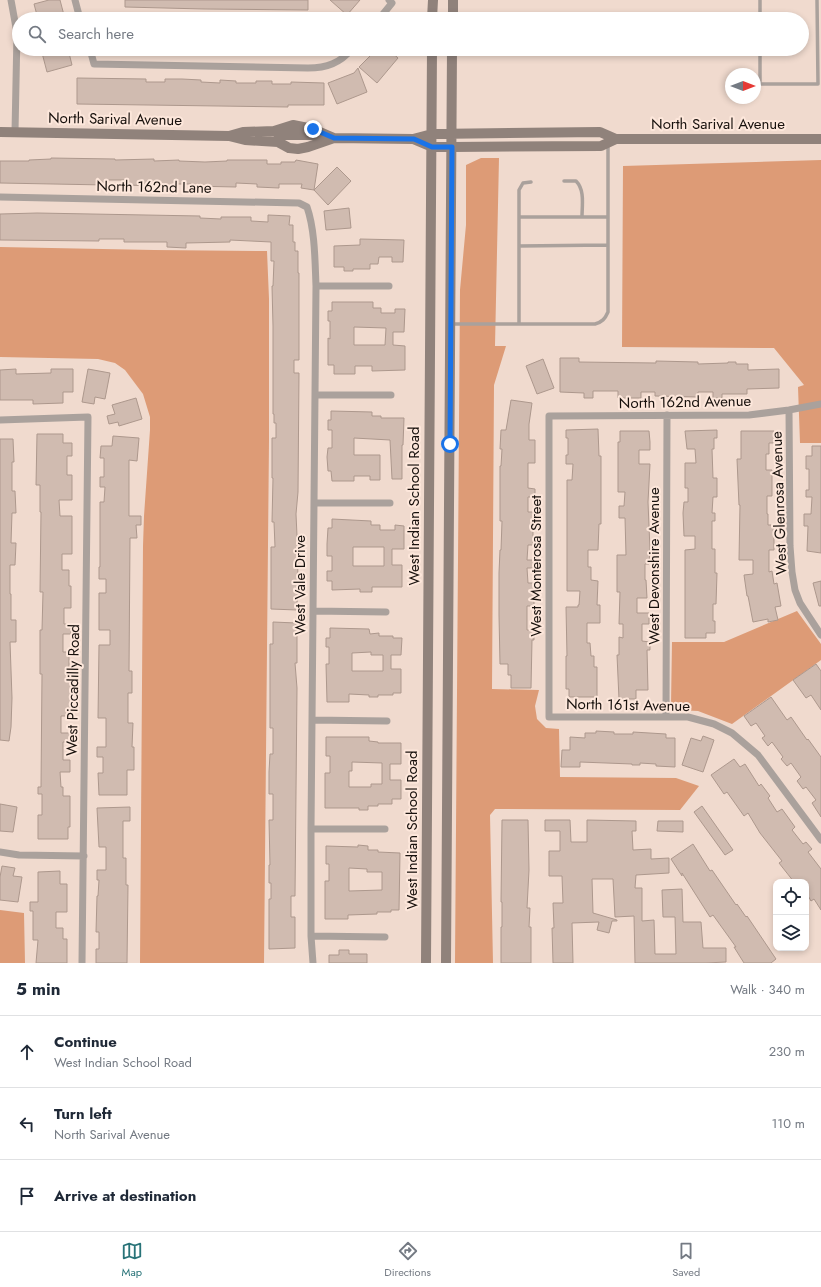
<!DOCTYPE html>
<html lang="en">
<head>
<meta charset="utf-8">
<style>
	:root { --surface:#fff; --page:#f2f2f3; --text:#1f2937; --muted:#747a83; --line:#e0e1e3; --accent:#287378 }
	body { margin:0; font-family:Jost,sans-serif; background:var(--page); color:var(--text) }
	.controls { position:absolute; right:12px; bottom:12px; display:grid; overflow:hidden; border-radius:8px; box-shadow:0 2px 6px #0003 }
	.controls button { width:36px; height:36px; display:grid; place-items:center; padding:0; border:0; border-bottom:1px solid var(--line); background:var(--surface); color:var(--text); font:20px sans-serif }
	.compass { position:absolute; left:725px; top:68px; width:36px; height:36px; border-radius:50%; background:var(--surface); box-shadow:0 2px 6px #0003; rotate:90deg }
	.stop { position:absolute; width:12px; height:12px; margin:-9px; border:3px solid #1a73e8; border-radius:50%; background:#fff }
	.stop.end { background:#1a73e8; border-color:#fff; box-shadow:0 1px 4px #0008 }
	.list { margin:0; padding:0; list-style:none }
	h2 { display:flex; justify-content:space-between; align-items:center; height:52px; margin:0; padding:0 16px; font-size:17px }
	h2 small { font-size:13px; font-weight:400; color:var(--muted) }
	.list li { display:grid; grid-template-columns:26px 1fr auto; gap:12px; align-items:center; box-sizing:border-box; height:72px; padding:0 16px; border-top:1px solid var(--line) }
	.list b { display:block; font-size:15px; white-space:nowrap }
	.list p { margin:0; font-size:13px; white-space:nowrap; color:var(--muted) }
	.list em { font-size:13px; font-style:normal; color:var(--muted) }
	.icon { flex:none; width:22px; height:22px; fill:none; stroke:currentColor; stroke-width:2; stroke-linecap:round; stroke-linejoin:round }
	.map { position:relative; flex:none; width:821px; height:963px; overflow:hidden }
	.search { position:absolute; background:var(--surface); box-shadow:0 2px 6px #0003; left:12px; right:12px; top:12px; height:44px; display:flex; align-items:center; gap:10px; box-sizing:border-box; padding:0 14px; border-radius:22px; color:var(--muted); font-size:15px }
	.sheet { height:268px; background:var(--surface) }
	nav { display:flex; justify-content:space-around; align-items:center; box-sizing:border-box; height:56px; border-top:1px solid var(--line); background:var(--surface); font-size:11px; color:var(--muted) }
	nav a { display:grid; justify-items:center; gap:2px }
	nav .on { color:var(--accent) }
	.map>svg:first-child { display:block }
</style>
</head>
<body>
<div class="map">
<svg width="821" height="963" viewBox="0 0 821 963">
	<rect width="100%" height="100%" fill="#f0dace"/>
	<path fill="#dd9b76" d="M481,158H499L495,346H506L494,385L492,689L539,690L535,706L537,719L546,728L559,729L560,777L676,778L699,786L680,810L495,809L490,815L493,963H455L460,290L466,225V165Z
		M821,160V443H800L798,387L804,385L774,348L622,347L623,166Z
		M0,247L154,250L267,251L269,299V440L264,963H140L143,546L144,516L150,430V417L143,394L125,370L115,363L98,359L0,357Z
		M797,611L821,644V660L732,724L698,711L677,710L671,705L672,642H724Z
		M0,910L24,913L25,963H0Z"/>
	<path fill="#d0bbb0" stroke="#ad988d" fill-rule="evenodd" d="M49,0H60L65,19H38L34,4Z
		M125,0H308V10L204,9L125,7Z
		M330,0H360L347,15Z
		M41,49H68L72,65L47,72Z
		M372,49H388L398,58L377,83L359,67L370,56L367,54Z
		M358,68L367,92L337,104L328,83L354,73Z
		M77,78L146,79V82H165V79H182L201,80V82L220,83V80L236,81V83H256V81H272V84H291V82L324,83V105H288V107L77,104Z
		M51,158L115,159V160L154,159V161L179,160V161L205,162L227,161V160H267V164H281V162H295L296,160L318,164L314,190L301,188L302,184H279V188L257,187V184L236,183V187L191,186V184H171V186H161L125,185V180H106V185L0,183V161H29V160L51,159Z
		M337,167L351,181L328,205L314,190Z
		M349,208L351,228L326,230L324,211Z
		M37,213L200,216V218L221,219V217H251V221L268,222V215L290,216L289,225H293V242H295V251H298V273H299V360H294V373H299L298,492L296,514L298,558L297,610L271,609V547H275L274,522H272L273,478H272V438H276V423H274V414H273V326L272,286H273L274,261H271V242L230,240V242L186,243V248L167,247V242H124V239H99V241L0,240V214Z
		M360,239L404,240L403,262H392V257H379L378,264H370V269H353V271H344V267H334V246L360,245Z
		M332,302H373V308H381V313H395V309H405L404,332H393V345L405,346V370L372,371V366H355V374H334V365H328V338L330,339V321H328V311H332ZM354,327L386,328L385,345H354Z
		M560,358H579V362L656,363V361L698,362V364L728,363V362H736V364H748V370L779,369V388L747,389V394H722V398H713V392H698V397L655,396V392H641V398H618V391H593V398H584V393L560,392Z
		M543,359L554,388L537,394L526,366Z
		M16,369V374L51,373V369H73V392H63V403L33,404V400H0V370Z
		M88,369L110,373L105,399L95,397L94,404L82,402Z
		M136,398L142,419L119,426L118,422L109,424L107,416L115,414L112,405Z
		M511,400L532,403L529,424V440H535V463H528V488L535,489V497H528V512H535V521H533V545H528L527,560H534V568H527L528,583H534V606H527V630H534V640H532L531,688H511V675H508V664H500L499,615V573L500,550H501L502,521H500V466H501L502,449H500L501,430H506Z
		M331,411L372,412V416H381V418H404L403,445H402V479H392L390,440L354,438V455H380V480H370V476H354V481H332L331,471H328L327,457L328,448H332V430H328V420H331Z
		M598,429L599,456H601V524H599L598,550H588V567H591V580L598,581L597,605H600V623H587V643H590L591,656H594V667H597V697H569V689H566V656H567L566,607H578V605H579L580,591H567V480H572L573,464H566V455H568V438H566V430Z
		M717,430V438H714V449H712L713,478H717V497H713L712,513H715V521H712V549H715V573H717L716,604H713V621H715V633H706V638H685V550L695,549V536H684L683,513L684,502H688V488H685V463H696L695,449H687L685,431Z
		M620,431H649L650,442V450H639V464H650L648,502L650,550L649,564H645V580H646L647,598H637V613H649V624H642V641L650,642V650H647L648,690H636V699H619L617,655H619V637L623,638V624H619L620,592H617V555H626L625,518H619V506H624L625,492H618V442H620Z
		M741,431H774V443H769V454H766V470H772V496H767V514H768V525H773L774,541V550H769V572L772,571L774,584L777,583L781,606L775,607L778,620L768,622V619L753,622L748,596H747L744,575L753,574V560H739L740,505H739L737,459H741Z
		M37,434H63V443H72V456H67V475H72V500H59L60,516H72V554H62V570H69V586H71V608H64V624H71V634H63V652H69V667H71V716H61V733H70L71,742H63V760H70V772H60L61,787H63V796H70V827H68V839H38V815H42V794H38V787H41L42,674H40V630H42L43,592H40L41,512H40V485H36Z
		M113,436L139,438L137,461L129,460V516H141V525H136L137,538H130L129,671H132V693H128V723H133L132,747H134V770H127V795H99L98,773H103V757H97V747H106V718H98L99,645H110V630H99V593H106V579H99V567H100V502H104L105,487H100V477H104V458H100L101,446H112Z
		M0,439H13L14,462H12V491H15L16,513H12L11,543H16L15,565H10V594H11V620H16V642H10L12,698L11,727L9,741L0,740Z
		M812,446H821V553L807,551L808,526H804V514H811L812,497H806V490H809V469H806V456H812Z
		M332,519L371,521V525H380V530H395V525L404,526V549H392V565H402V587H372V592H360V589L332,590V581H327V571H332V556H327V544L328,528H332ZM353,547H384V566H353Z
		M821,581V606H819L813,583Z
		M273,622L296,623L297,630V663H295L297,688L295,896H291V917H295V948L269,949V899H271V883H269V865H270L269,820H273V794H269V772L270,754H273V728H270V644H273Z
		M330,628L369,629L370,634L379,633V636H393V638H402L401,655H391V669H401V693H393V695H378V697H369V695L349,694V702H327L326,664H329V647H326V638H330ZM371,652V655H383V671H352V653Z
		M816,664L821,671V710L811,695L806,698L793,680Z
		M771,697L787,720L791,717L807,740L808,739L821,757V817L812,803L816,800L806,787L803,789L797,781L801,777L791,763L787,766L781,759L783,757L772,742L768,746L762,738L765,736L756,723L751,726L744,716Z
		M596,731L614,732V734H633V732L666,734V738H675V767L656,766V764L640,763V765H632V764L580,762V767H561L562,750H570V737L585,738V733H596Z
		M703,736L714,740L703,772L682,765L691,738L701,741Z
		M326,737H369V741L378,742V743H401V764H390V780H401V799H392V804H378V806H368V810H359V808H325V773H330V756H326ZM352,762L382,763V784H371V787H349V771H352Z
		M734,759L740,767L745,764L759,786L761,784L770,796L768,798L777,812L782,809L795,827L792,830L803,844L806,842L812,849L808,852L821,869V910L814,899L811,901L806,892V882H794L779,863L782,861L760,833L748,813L744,816L727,792L724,794L711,775Z
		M0,804L17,807L13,832L0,831Z
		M702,806L733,850L725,855L694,812Z
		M130,807V821H123V858H126V885H128L127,963H96V949H99V932H96L97,896H98L99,880H97V870H106V847H99L97,808Z
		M502,820H528L529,870L527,908H530L529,927H531V963H501V927H502V902H501Z
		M545,820H570L571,842H587V820L636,821V831H632L633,850L651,849V859L669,858V873L636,875L635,888H642V921L654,920L655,954H676L675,917H663L662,890L682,889L683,922H701L703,948H726V962L706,963H635L634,916L615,917L613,879H592L593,913L617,920V921H612L609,933L597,930L599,922L572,923L573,963H553L552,928H554L553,903H563L562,876H549V851H560V831H545Z
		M658,821H683V832L657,831Z
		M693,844L710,871L712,870L736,905L737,904L746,917L747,916L776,959L771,963H744L734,947H736L713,915L710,917L682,873V876L671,859Z
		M358,845L368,846V850H378V852L400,853L399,910H391V912H377V914L348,915V919H325V881H329V864H326V846L358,847ZM349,868L367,869V872H382V890L349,891Z
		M2,866L15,868L13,876L22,877L18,902L0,900V877Z
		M60,871V884H67V912H56V928H63V939H67V963H36L38,940H33V911H30V902H38V872Z
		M339,950H349V954H367V963H329V955H339Z"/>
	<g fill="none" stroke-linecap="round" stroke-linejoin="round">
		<path stroke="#aaa19c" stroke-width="3.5" d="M760,19V0
			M760,49V84H818L817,0
			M564,181H576C585,190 582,205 582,217
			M519,217V190L523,183L531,182
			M519,246L608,245
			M451,324H595C602,322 605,319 608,312V144
			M519,324V217H608"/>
		<path stroke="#aaa19c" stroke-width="7" d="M11,0L17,33L15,132
			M75,0L80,19
			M379,19L392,3L389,0
			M90,49L94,64L308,68C327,68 340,63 352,49
			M0,197L299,203L307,207C315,230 315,261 316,286L311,829V936L313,963
			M316,286H389
			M315,395H391
			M821,404L789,410L749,415L549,416V717H688L714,724L732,733L758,755L821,840
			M789,410L790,546L792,572L795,590L800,603L821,635
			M0,420L88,417L82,963
			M314,503H390
			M313,611L386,612
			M666,717L667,415
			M312,720L387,721
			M311,829H385
			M0,852L19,855L84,856
			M311,936L385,937"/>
		<path stroke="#90827b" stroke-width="10" d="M432,19L433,0
			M453,19V0
			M274,131L282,135H320
			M0,132L229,136L245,140L278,142L289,148L298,149L308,147L334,138
			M229,136L243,132L274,131L293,125L313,129L334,138L413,139L432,134L600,132L616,139
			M413,139L432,147H452L601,146L616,139H821
			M426,963L432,49
			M446,963L452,49"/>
	</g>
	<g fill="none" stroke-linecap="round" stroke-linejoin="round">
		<path stroke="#1a73e8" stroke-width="5" d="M313,129L334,138L414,139L432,147H452L450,444"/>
	</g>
	<g text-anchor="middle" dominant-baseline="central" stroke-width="4" stroke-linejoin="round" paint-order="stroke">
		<g font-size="15" fill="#17100c" stroke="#fde7db">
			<text transform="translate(115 119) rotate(1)">North Sarival Avenue</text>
			<text x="718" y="124">North Sarival Avenue</text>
			<text transform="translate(154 187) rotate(1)">North 162nd Lane</text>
			<text transform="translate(685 402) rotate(-1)">North 162nd Avenue</text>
			<text transform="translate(779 503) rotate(-92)">West Glenrosa Avenue</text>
			<text transform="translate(414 506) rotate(-90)">West Indian School Road</text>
			<text transform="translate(536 566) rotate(-90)">West Monterosa Street</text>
			<text transform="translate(654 566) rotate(-90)">West Devonshire Avenue</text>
			<text transform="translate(300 585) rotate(-90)">West Vale Drive</text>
			<text transform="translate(73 690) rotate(-89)">West Piccadilly Road</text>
			<text transform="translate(628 705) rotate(1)">North 161st Avenue</text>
			<text transform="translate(412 830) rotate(-90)">West Indian School Road</text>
		</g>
	</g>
</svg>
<div class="controls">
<button><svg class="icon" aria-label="locate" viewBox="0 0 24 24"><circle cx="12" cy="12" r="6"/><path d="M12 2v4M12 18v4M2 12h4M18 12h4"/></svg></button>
<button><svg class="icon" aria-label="layers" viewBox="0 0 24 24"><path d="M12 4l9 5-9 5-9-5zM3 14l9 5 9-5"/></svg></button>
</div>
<svg class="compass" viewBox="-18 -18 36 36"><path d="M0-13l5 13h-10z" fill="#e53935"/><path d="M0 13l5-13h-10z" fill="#747a83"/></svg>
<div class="stop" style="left:450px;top:444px"></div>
<div class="stop end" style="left:313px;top:129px"></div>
<div class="search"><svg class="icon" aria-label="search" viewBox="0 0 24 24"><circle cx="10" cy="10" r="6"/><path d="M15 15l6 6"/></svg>Search here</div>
</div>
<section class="sheet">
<h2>5 min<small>Walk · 340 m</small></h2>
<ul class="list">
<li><svg class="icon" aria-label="ahead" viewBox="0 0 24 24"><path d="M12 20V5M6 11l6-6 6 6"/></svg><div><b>Continue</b><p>West Indian School Road</p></div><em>230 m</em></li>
<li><svg class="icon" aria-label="left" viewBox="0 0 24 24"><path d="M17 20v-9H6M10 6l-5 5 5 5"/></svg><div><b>Turn left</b><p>North Sarival Avenue</p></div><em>110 m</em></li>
<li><svg class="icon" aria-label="arrive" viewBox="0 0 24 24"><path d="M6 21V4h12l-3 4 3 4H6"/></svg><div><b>Arrive at destination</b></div></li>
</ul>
</section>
<nav>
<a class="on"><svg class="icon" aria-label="map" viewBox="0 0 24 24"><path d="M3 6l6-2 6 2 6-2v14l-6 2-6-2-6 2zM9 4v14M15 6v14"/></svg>Map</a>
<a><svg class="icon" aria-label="directions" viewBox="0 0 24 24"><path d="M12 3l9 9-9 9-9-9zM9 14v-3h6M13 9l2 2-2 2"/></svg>Directions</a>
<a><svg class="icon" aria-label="saved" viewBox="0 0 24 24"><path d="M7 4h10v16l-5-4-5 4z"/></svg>Saved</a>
</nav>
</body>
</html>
